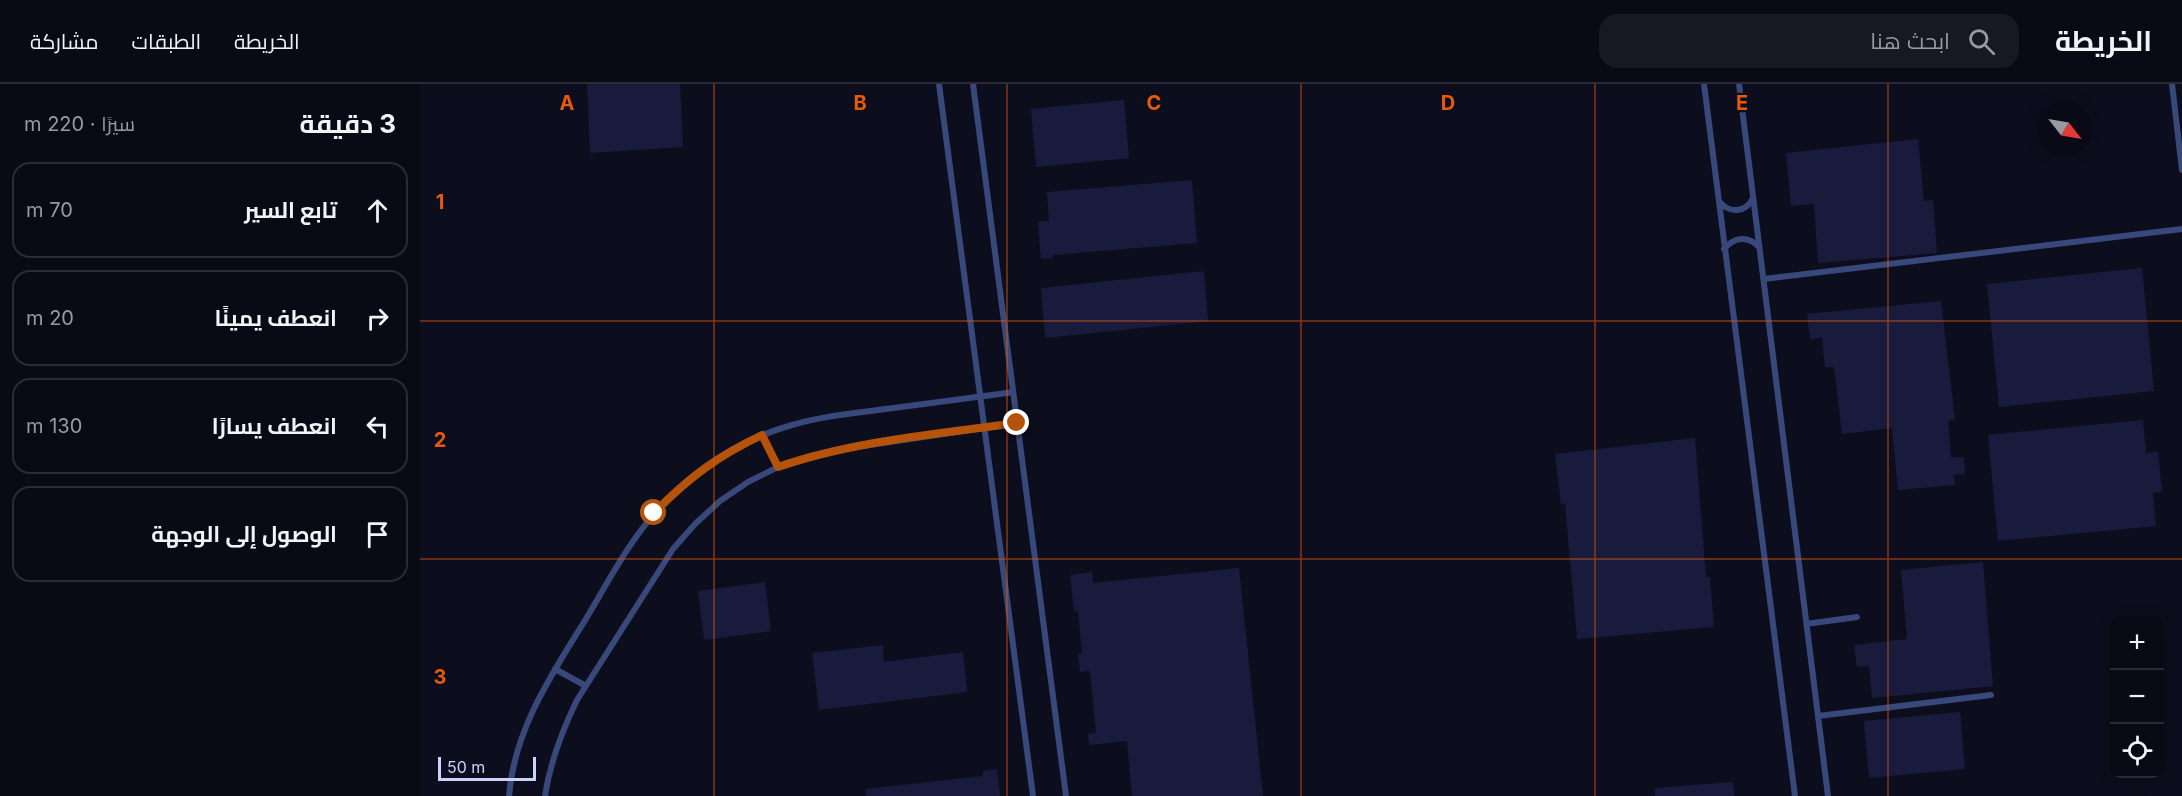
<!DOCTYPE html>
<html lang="ar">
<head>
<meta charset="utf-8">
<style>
	:root { --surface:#090a16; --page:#171823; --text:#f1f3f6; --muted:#999aa1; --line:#292b35 }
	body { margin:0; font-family:Inter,Cairo,sans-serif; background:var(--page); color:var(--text); direction:rtl }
	.controls { position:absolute; right:18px; bottom:18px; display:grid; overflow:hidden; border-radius:12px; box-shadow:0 3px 15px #0003 }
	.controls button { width:54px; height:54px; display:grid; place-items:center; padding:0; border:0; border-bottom:2px solid var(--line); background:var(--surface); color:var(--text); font:30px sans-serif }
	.compass { position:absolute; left:1618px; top:18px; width:54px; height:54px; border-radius:50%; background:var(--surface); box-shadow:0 3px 15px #0003; rotate:121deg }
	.scale { position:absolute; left:18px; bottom:15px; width:98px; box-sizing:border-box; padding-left:6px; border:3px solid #cbd2fd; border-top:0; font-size:16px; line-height:21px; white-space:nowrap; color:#cbd2fd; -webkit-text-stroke:4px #0c0e1d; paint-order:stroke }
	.stop { position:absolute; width:18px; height:18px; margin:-14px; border:4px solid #b45309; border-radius:50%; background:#fff }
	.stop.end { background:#b45309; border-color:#fff; box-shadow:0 2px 6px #0008 }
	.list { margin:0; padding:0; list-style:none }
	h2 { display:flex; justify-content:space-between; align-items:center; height:78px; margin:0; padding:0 24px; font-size:26px }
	h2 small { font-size:20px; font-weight:400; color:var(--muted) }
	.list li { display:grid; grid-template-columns:39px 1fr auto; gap:18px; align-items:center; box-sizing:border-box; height:96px; margin:0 12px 12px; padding:0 12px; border:2px solid var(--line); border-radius:18px }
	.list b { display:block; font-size:22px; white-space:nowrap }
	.list em { font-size:20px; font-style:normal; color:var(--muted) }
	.icon { flex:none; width:33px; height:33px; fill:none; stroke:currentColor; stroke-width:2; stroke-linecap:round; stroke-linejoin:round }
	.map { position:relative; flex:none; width:1762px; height:712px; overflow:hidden; direction:ltr }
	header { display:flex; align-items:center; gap:36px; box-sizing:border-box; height:84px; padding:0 30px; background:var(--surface); border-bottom:2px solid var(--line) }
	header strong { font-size:28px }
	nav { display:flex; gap:33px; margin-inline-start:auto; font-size:21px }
	.search { width:420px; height:54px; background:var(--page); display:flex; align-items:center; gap:15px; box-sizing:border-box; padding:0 21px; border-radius:18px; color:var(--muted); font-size:22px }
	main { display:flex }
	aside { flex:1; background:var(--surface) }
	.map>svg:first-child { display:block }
</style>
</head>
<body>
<header>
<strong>الخريطة</strong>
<div class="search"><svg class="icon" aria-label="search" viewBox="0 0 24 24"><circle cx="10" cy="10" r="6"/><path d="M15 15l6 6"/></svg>ابحث هنا</div>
<nav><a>الخريطة</a><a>الطبقات</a><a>مشاركة</a></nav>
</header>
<main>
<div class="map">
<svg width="1762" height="712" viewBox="0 0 1762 712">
	<rect width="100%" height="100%" fill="#0c0e1d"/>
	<path fill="#191b3d" d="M167,0H260L263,63L170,69Z
		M704,16L709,74L616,83L611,25Z
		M1498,55L1504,117L1513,116L1517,169L1398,179L1394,120L1371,122L1366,69Z
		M772,96L777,159L633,171V174L621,175L618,138L629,137L627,108Z
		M1722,184L1734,307L1579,323L1567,200Z
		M784,187L788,237L625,254L621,204Z
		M1521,217L1535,336L1528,337L1531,374L1544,373L1545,390L1534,391L1535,401L1478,406L1472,344L1422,350L1414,283H1405L1402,254L1390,255L1387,230Z
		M1723,336L1726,369L1738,368L1742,408L1733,409L1736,442L1578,457L1568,351Z
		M1275,354L1286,493H1290L1294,543L1157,555L1145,420L1141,421L1135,370Z
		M1563,478L1573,602L1452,614L1449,582L1437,583L1434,561L1487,555L1481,486Z
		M819,484L843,712H712L707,657L669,661L668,650L676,649L670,587L660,588L658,570L662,569L658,527L654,528L650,491L672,488L673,499Z
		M345,498L351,547L284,556L278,507Z
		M463,561L464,578L543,568L547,608L399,626L392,569Z
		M1540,628L1545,685L1449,694L1444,637Z
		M577,685L580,712H446V705L563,692V687Z
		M1313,698L1314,712H1235V704Z"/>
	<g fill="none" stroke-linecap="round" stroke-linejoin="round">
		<path stroke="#39487a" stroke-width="6" d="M519,0L613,712
			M553,0L646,712
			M1284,0L1375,712
			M1319,0L1408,712
			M1752,0L1762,86
			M1299,117C1309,130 1326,129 1333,114
			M1304,165C1314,153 1328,151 1339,163
			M1344,195L1762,145
			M342,351L358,383
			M1386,540L1437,533
			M135,585L166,602
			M1398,632L1571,611
			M89,712C94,647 130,593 164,538C186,502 207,460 236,428C272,386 319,356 372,341C402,332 435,329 466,325C509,319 551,314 593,308
			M125,712C130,678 142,647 157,616L253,465L275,440L300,417L328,398L358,383L390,372L423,365L597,339"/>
	</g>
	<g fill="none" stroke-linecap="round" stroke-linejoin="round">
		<path stroke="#b45309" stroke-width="8" d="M234,429C268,394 298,372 342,351L358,383C433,357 518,350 597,339"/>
	</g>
	<path fill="none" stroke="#e8590c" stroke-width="1.5" stroke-opacity="0.55" d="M294,0V712M587,0V712M881,0V712M1175,0V712M1468,0V712M0,237H1762M0,475H1762"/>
	<g font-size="20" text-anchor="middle" font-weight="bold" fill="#e8590c" stroke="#0c0e1d" stroke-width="4.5" stroke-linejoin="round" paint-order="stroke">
		<text x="147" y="26">A</text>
		<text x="440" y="26">B</text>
		<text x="734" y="26">C</text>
		<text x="1028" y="26">D</text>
		<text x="1322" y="26">E</text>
		<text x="20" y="125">1</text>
		<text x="20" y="363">2</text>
		<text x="20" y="600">3</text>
	</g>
</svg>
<div class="controls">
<button>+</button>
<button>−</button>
<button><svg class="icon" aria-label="locate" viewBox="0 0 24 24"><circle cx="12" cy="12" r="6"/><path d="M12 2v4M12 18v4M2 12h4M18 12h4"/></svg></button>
</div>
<svg class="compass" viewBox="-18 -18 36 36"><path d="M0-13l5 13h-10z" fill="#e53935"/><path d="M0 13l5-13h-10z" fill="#999aa1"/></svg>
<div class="scale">50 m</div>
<div class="stop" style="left:234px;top:429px"></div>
<div class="stop end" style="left:597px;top:339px"></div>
</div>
<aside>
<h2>3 دقيقة<small>سيرًا · 220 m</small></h2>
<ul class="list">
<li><svg class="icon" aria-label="ahead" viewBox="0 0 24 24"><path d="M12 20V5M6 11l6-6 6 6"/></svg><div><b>تابع السير</b></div><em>70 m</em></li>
<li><svg class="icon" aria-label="right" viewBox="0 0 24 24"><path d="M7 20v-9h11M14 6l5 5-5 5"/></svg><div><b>انعطف يمينًا</b></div><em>20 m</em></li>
<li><svg class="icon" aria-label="left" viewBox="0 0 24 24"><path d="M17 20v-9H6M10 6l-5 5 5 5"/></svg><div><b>انعطف يسارًا</b></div><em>130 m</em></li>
<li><svg class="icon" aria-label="arrive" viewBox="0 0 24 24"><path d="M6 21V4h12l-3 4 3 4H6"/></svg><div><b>الوصول إلى الوجهة</b></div></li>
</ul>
</aside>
</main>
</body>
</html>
